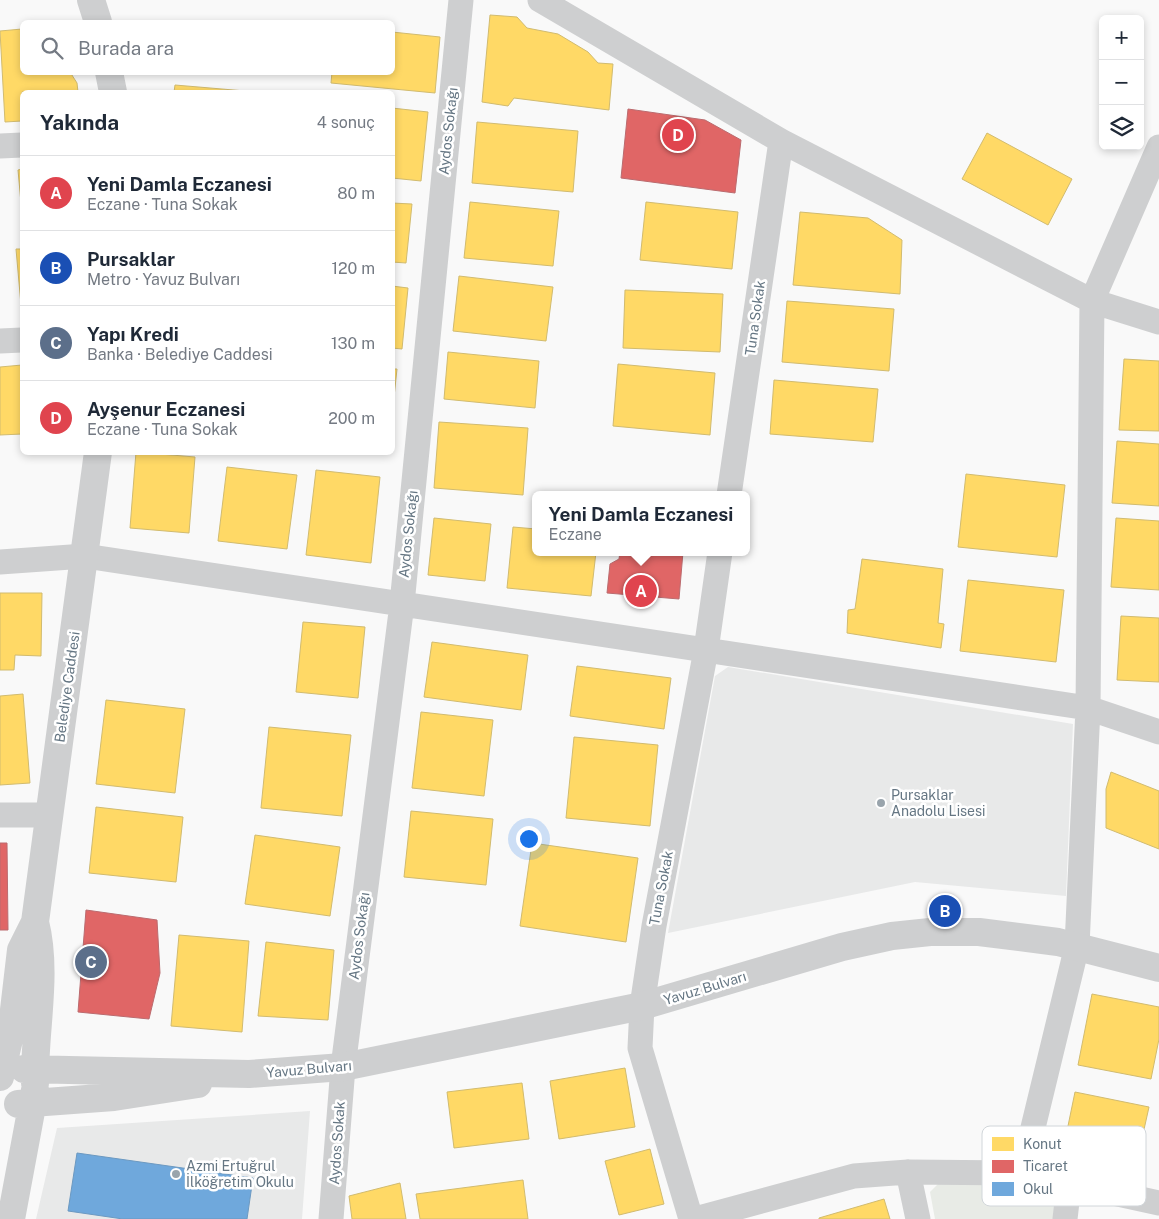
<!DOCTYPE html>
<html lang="tr">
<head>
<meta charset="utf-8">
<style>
	:root { --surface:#fff; --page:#f2f2f3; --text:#1f2937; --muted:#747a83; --line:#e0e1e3; --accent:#56606c }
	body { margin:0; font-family:"Public Sans",sans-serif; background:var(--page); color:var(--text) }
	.controls { position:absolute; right:15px; top:15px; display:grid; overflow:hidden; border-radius:8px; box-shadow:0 2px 8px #0003 }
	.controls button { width:45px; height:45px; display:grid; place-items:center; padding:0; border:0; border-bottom:1px solid var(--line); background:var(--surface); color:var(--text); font:25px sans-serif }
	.you { position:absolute; left:528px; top:838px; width:18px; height:18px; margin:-12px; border:4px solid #fff; border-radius:50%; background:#1a73e8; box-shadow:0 0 0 8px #1a73e833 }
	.badge { display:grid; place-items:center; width:32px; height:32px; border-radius:50%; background:var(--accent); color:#fff; font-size:16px; font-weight:700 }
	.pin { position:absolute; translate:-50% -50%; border:2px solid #fff; box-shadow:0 1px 5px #0006 }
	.popup { position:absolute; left:532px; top:491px; width:218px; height:65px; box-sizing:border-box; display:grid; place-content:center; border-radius:8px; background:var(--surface); filter:drop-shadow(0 1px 4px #0005); font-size:16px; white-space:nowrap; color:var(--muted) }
	.popup b { font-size:19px; color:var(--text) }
	.popup::after { content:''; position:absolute; left:50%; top:100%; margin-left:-10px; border:10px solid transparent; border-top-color:var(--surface) }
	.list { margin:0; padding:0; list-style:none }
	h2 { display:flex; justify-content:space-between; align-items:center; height:65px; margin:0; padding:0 20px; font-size:21px }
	h2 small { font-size:16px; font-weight:400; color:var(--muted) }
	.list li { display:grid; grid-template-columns:32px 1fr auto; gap:15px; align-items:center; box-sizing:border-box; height:75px; padding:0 20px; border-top:1px solid var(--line) }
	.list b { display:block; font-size:19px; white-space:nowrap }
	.list p { margin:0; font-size:16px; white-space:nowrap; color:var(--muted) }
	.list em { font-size:16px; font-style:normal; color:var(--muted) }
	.icon { flex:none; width:28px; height:28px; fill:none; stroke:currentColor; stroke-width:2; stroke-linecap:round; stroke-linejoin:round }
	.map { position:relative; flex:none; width:1159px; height:1219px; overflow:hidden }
	.search { position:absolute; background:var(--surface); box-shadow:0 2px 8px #0003; left:20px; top:20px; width:375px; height:55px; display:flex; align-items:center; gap:12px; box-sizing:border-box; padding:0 18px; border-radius:8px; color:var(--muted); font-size:19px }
	.panel { position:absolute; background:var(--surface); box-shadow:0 2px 8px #0003; left:20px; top:90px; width:375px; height:365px; border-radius:8px }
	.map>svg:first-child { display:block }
</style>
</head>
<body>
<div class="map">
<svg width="1159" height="1219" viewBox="0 0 1159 1219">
	<rect width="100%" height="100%" fill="#f9f9f9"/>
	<path fill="#e8e9e9" d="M728,667L1073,724L1066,896L915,882L668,933L715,676Z
		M310,1111L302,1219H36L57,1128Z"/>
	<path fill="#e8ebe6" d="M943,1179L1056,1195L1053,1219H935L930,1192Z"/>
	<path fill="#ffd966" stroke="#d1bb6f" d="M490,15L517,17L527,28L558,34L588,52L598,63L613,64L609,110L514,98L508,106L482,102Z
		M22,29V72H70L77,83L78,92H22V121L5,122L0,31Z
		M392,32L440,37L435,93L331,83L332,72H392Z
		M175,85L257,92H174Z
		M392,108L428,112L421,181L392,178Z
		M477,122L578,131L573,192L472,183Z
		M987,133L1072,179L1048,225L962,179Z
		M22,169V214L18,170Z
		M470,202L559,211L553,266L464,258Z
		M646,202L738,212L732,269L640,260Z
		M392,203L412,204L406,263L392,262Z
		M800,212L868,218L902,240L900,294L793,285Z
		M16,249H22V316Z
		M459,276L553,287L546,341L453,331Z
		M392,286L408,288L402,349L392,348Z
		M625,290L723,294L720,352L623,348Z
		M787,301L894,309L889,371L782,362Z
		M448,352L539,361L535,408L444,399Z
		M1124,359L1159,361V431L1119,430Z
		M618,364L715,373L710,435L613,426Z
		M22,365V434L0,435V367Z
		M392,369H397L392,416Z
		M774,380L878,389L873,442L770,434Z
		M439,422L528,428L523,495L434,488Z
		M1117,441L1159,444V506L1112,503Z
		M136,452L195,457L189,533L130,528Z
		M227,467L297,475L287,549L218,541Z
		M316,470L380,477L371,563L306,555Z
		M966,474L1065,485L1057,557L958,547Z
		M434,518L491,524L485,581L428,575Z
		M1116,518L1159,521V590L1111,587Z
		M513,527L536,529V552H596L591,596L507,588Z
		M862,559L943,569L938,623L944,624L941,648L847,633L848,610L855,609Z
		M968,580L1064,590L1056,662L960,651Z
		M0,593H42L41,656L15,655L14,670H0Z
		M1121,616L1159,618V682L1117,680Z
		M303,622L365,627L358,698L296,692Z
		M432,642L528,655L521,710L424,697Z
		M577,666L671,678L664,729L570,716Z
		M23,694L30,783L0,785V696Z
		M106,700L185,709L175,793L96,784Z
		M421,712L493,720L484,796L412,788Z
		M269,727L351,735L342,816L261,808Z
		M574,737L658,745L650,826L566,818Z
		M1111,772L1159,791V849L1106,828V789Z
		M96,807L183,817L176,882L89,873Z
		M411,811L493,819L486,885L404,877Z
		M255,835L340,847L330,916L245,904Z
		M532,843L638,858L626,942L520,926Z
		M179,935L249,941L242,1032L171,1026Z
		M266,942L334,950L328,1020L258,1016Z
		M1092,994L1159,1007V1039L1151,1079L1078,1065Z
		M625,1068L635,1127L559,1139L550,1081Z
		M522,1083L529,1139L454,1148L447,1092Z
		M1075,1092L1149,1107L1135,1170L1062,1155Z
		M650,1149L664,1204L619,1215L605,1161Z
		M523,1180L528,1219H420L416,1194Z
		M400,1183L406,1219H352L349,1196Z
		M884,1199L890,1219H819V1218Z"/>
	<path fill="#e06666" stroke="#bb6b6f" d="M628,109L705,120L741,140L735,193L621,178Z
		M620,552H683L679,599L607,593L610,564L619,559Z
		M0,843H7L8,930H0Z
		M86,910L157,920L160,973L149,1019L78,1012Z"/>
	<path fill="#6fa8dc" stroke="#6c99c1" d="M77,1153L253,1178L247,1219H123L68,1211Z"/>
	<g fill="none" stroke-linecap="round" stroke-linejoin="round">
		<path stroke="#cecfd0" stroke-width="25" d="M540,0L781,141L1092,301L1159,322
			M0,146L22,145
			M0,341L22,340
			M729,495L781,141
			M0,562L85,556L1088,708L1159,732
			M0,815H49
			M908,1172L918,1219
			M1022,1173L1077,946L1088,708L1092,301L1159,147
			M331,1219L343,1067L402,604L461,0
			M691,1219L640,1048L642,1006L654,926L706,650L720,552
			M695,1219L854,1176L908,1172L1022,1173L1159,1203
			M1065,1219L1069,1184"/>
		<path stroke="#cecfd0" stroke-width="28" d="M91,0L98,22
			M109,72L113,92
			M35,922L98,452
			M24,1069L249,1074L343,1067L642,1006L842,947L892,936L930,932H979L1058,942L1159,968
			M0,1077L12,1027L21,950L35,922C48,974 34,1030 35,1083
			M18,1104L114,1097L198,1084
			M11,1219L35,1090"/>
	</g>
	<g fill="#99a4ac" stroke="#fff" stroke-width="2">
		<circle cx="881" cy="803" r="5"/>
		<circle cx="176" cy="1174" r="5"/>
	</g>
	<g text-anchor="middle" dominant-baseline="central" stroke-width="5" stroke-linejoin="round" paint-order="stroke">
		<g font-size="14" fill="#657683" stroke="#fff">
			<text transform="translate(448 131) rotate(-84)">Aydos Sokağı</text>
			<text transform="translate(755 318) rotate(-82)">Tuna Sokak</text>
			<text transform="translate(408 534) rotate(-84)">Aydos Sokağı</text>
			<text transform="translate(67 687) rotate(-82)">Belediye Caddesi</text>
			<text transform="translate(661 888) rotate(-79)">Tuna Sokak</text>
			<text transform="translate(359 936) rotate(-83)">Aydos Sokağı</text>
			<text transform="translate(705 988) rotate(-17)">Yavuz Bulvarı</text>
			<text transform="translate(309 1069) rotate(-5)">Yavuz Bulvarı</text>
			<text transform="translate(337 1143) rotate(-86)">Aydos Sokak</text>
		</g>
		<g font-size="14" fill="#657683" stroke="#fff" text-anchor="start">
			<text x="891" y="795">Pursaklar<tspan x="891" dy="16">Anadolu Lisesi</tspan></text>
			<text x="186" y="1166">Azmi Ertuğrul<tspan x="186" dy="16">İlköğretim Okulu</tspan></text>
		</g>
	</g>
	<rect x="982" y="1126" width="164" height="80" rx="8" fill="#fff" stroke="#d1d6da" stroke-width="1"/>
	<rect x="992" y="1137" width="22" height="14" fill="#ffd966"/>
	<rect x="992" y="1160" width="22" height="13" fill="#e06666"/>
	<rect x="992" y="1182" width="22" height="14" fill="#6fa8dc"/>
	<g font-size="14" fill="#657683">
		<text x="1023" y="1149">Konut</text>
		<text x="1023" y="1171">Ticaret</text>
		<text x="1023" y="1194">Okul</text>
	</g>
</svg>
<div class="controls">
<button>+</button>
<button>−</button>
<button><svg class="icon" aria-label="layers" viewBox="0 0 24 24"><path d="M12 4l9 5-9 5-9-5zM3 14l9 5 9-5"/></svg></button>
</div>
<div class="you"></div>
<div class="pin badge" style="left:641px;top:591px;background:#e0444e">A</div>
<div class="popup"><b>Yeni Damla Eczanesi</b>Eczane</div>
<div class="pin badge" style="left:945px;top:911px;background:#1a4fb4">B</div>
<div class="pin badge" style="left:91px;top:962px;background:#5c6f8a">C</div>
<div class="pin badge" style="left:678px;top:135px;background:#e0444e">D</div>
<div class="search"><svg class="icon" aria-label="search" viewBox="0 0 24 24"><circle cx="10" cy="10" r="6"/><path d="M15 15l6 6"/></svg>Burada ara</div>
<section class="panel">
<h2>Yakında<small>4 sonuç</small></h2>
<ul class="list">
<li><span class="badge" style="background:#e0444e">A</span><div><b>Yeni Damla Eczanesi</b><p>Eczane · Tuna Sokak</p></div><em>80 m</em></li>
<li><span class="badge" style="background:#1a4fb4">B</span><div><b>Pursaklar</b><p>Metro · Yavuz Bulvarı</p></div><em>120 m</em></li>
<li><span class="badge" style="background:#5c6f8a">C</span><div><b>Yapı Kredi</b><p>Banka · Belediye Caddesi</p></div><em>130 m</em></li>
<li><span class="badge" style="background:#e0444e">D</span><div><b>Ayşenur Eczanesi</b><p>Eczane · Tuna Sokak</p></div><em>200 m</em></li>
</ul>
</section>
</div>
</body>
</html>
